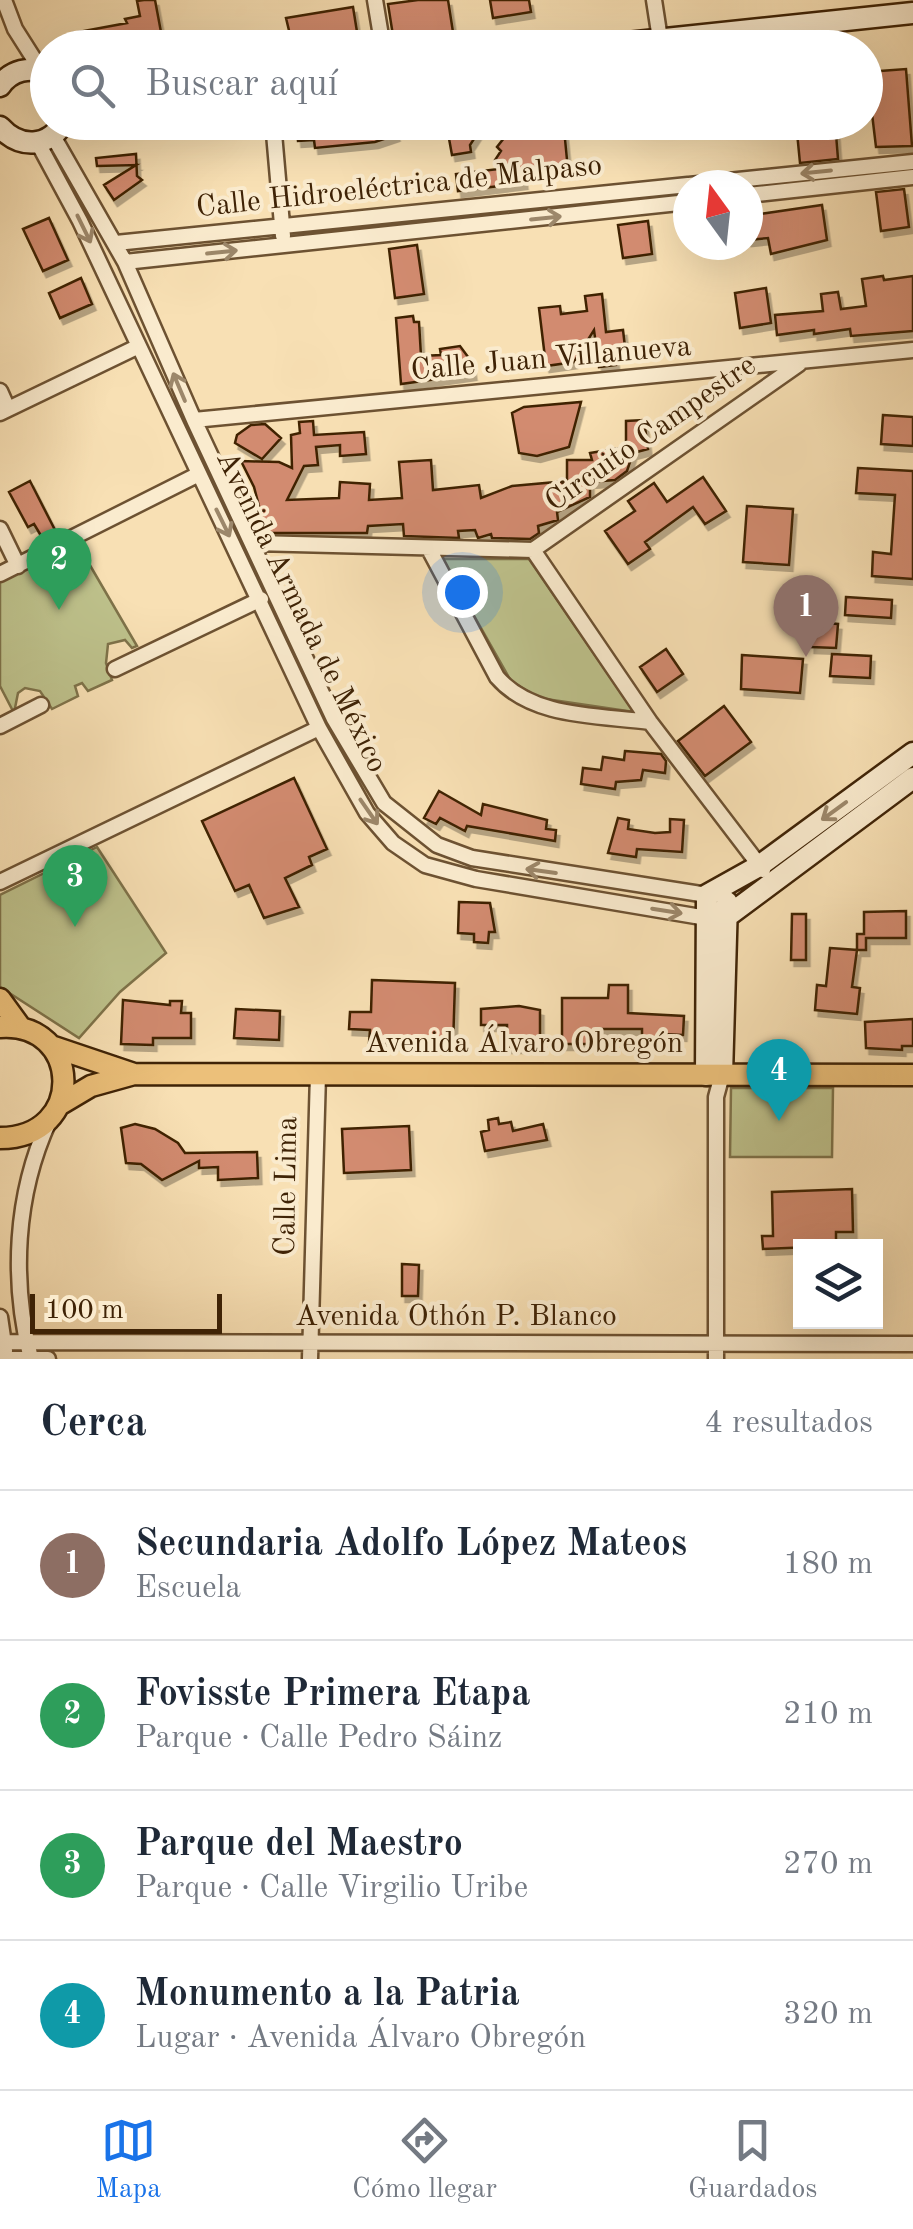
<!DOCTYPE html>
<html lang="es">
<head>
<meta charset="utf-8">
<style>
	:root { --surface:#fff; --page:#f6f6f7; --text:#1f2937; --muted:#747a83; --line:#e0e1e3; --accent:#1a73e8 }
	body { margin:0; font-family:"Old Standard TT",serif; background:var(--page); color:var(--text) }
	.controls { position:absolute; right:30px; bottom:30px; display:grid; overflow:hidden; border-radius:0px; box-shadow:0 10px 40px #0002 }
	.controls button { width:90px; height:90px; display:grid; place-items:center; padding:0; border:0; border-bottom:2px solid var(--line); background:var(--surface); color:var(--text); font:50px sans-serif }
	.compass { position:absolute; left:673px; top:170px; width:90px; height:90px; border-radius:50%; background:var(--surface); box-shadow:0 10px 40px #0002; rotate:345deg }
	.scale { position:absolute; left:30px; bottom:25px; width:192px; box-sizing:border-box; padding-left:10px; border:5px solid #3f2306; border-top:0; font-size:28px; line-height:35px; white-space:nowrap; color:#3f2306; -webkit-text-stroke:8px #faebce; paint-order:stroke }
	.you { position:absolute; left:462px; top:592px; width:35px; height:35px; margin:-25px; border:8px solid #fff; border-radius:50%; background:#1a73e8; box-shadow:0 0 0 15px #1a73e833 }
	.badge { display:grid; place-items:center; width:65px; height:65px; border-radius:50%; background:var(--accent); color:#fff; font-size:32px; font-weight:700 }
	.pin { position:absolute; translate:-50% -82px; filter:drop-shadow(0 2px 5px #0008) }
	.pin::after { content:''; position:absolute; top:52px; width:35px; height:30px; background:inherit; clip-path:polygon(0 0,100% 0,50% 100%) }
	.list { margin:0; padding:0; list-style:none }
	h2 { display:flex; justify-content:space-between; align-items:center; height:130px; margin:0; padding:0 40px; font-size:42px }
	h2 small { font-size:32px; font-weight:400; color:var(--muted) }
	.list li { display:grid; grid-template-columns:65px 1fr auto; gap:30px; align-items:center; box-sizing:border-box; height:150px; padding:0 40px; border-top:2px solid var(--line) }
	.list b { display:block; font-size:38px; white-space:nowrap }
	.list p { margin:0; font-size:32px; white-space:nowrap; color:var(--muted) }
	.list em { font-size:32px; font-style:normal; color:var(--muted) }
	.icon { flex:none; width:55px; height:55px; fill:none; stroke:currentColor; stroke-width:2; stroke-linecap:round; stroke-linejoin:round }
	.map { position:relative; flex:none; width:913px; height:1359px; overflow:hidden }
	.search { position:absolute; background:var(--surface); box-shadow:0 10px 40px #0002; left:30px; right:30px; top:30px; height:110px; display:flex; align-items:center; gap:25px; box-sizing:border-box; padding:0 35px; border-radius:55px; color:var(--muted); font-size:38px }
	.sheet { height:730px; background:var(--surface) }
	nav { display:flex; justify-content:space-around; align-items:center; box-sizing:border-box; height:140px; border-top:2px solid var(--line); background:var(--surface); font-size:28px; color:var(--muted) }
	nav a { display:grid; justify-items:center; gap:5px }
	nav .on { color:var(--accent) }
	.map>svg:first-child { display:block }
</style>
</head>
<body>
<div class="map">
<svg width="913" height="1359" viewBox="0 0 913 1359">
	<defs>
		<filter id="shadow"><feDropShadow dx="3.5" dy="6" stdDeviation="0" flood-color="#0004"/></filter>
	</defs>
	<rect width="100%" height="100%" fill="#f8e0b4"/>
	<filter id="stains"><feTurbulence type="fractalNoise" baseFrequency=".002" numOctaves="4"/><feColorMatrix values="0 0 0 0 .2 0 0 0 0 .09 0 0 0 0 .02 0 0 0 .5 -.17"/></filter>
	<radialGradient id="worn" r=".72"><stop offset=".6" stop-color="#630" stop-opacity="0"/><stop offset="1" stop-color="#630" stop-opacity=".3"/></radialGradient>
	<path fill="#bec28c" stroke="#7e7249" stroke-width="2.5" d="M77,543L137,646L132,648L125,640L108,644L106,663L112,680L88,691L82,683L75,686L78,696L52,709L40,691L25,688L18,693L14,713L0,686V581Z
		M442,559H529L634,712L539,698L511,681Z
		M97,847L166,953L120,992L79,1038L0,987V895Z
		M731,1088H833L832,1157H730Z"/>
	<path fill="#d28b6f" stroke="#3f2306" stroke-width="2.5" filter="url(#shadow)" d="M144,0H155L161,32L130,38L132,48H75L73,33L127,23L125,19L140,16L137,1Z
		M418,0H448L453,32L394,42L388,4Z
		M490,0H529L531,12L493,18Z
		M353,7L358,38L293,47L286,18Z
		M906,69L912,146L876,147L867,72Z
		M296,122H333L336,138L394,127L396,135L375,142L315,148L314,140L298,141Z
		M463,122H485L470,145L471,152L452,155L448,133L456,132Z
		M796,122H835L838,159L800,163Z
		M564,129L568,170L523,174L524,183L458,191L456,174L499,169L495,160L501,151L497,147L508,133Z
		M136,154L137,176L142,180L114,200L104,185L136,165L97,166L96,158Z
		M904,189L909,227L881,231L876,192Z
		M822,205L827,240L771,254L768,238L748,240V210L760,209V214Z
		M49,218L68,260L43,271L23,229Z
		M648,221L652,254L623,258L618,225Z
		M417,245L424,294L395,298L389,249Z
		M883,276L884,280L913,276V331L851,336L850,329L814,334V330L777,335L775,315L823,311L821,294L838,292L841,309L866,306L862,279Z
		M81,278L92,304L60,318L49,293Z
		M766,288L771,323L740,328L735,293Z
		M602,294L606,332L623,330L625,347L613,349L616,365L599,367L594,330L574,362L546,366L539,308L560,306L561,314L587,311L585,296Z
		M413,316L414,322H419L421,356L441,355L440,349L460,346L471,361L473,374L401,384L396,318Z
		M581,402L569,447L537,456L519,453L512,413L524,407Z
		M883,415L913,417V446L881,444Z
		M644,420L648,449L633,453L627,471L615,480L590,482V497L557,512L558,520L538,526L539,533L530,539L492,538L491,534L478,538L475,530L458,531L459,538L404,536L403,524L368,526L367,533H266L254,487L241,461L279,462L292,468L291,435L300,433L299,422L313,421L314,435L364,432L366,454L340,456V445L316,447L318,465L304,466L287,500L339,498L340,482L370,484L369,500L402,498L399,462L431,460L433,490L479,485L481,498L512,486L567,481V460H592L590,453L626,447V421Z
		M265,424L281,438L262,459L235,443L237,435L251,425Z
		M858,468L913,471V579L872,576L873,552L891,554L895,495L856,493Z
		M703,477L726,511L705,524L693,507L645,542L650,549L628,564L605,531L635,511L628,501L654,483L667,502Z
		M30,481L56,532L43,539L34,524L28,527L9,492Z
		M747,506L793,509L789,565L743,562Z
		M846,597L892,600L891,618L845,615Z
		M812,622L838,624L836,648L811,647Z
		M666,649L683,674L657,692L640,667Z
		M832,654L871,656L870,678L830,676Z
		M742,655L803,659L800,693L741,689Z
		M724,706L751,742L705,776L678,741Z
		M625,751L661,754L666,761L665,773L643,770L641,780L616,782L615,789L581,784L583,768L601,770L603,757L624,760Z
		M294,778L327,849L309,857L312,865L285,878L299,907L264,918L249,885L235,891L202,821Z
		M439,791L481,815L483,804L547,820L546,829L556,830L555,841L467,826L465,831L440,818L436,824L424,818Z
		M618,818L629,820L628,829L655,833L670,832V819L684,820L682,852L637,849L636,857L608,853Z
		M459,902L490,903L495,932H489L488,943L474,942V934L458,933Z
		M906,911V938H866V950H857V934H864V912Z
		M792,914H806V960H791Z
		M830,948L857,950L852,987L860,988L857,1014L815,1010L817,985L826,986Z
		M372,980L455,983L453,1046L369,1043L370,1030L349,1029L350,1012H371Z
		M609,985H628V1013L684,1016L683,1035L664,1034V1043L642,1042V1029H595V1044H562V998H608Z
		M123,1000L170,1005V1001H182L181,1013H191V1038H153V1045L121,1044Z
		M519,1006L540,1010V1047H507V1025H481V1009Z
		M236,1009L280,1011L279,1040L234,1038Z
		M913,1019V1046H902V1050L866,1048L865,1022Z
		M498,1118L499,1124L511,1122L513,1131L543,1124L547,1140L485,1151L481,1132L489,1130L488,1120Z
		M135,1124L155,1129L178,1143L185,1153L257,1152L258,1178L218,1180V1167L199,1168V1161L162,1180L141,1164L126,1163L121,1128Z
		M409,1126L411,1170L344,1173L342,1129Z
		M852,1189L853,1232H836V1246L763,1249L762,1236H773L772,1192Z
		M402,1264L419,1265L418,1296H402Z"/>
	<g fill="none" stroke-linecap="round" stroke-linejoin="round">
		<g stroke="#6d5232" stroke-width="19">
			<path id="minor" d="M4,0L15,29L41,70
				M375,0L383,48
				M654,0L660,39
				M273,122L283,236
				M53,136L125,262L194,420L334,719L384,803L437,845L472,858L707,895
				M38,143L80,221L319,728L367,813L393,843L425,865L476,879L707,918
				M689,185L913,162
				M748,195L913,177
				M116,243L688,185
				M125,262L688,202
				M0,391L8,409
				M0,413L139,346
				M194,420L913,350
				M0,529L18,566
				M254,543L533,550L799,364
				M533,550L650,722L763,870
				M430,551L497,677C532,718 598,715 650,722
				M0,574L199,474
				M115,669L261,599
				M0,726L41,705
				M0,882L319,728
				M0,1317L5,1351
				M0,1342L913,1344
				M0,1359H48
				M31,1359C11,1280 15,1195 49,1121
				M310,1359L318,1074
				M716,1359V1097L722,1075"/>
		</g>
		<g stroke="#3f2306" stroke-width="25">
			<path id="secondary" d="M580,48L913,13
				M0,86C11,70 30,66 48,73
				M0,127C20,149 48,148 64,122
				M707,918L729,915L913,778
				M706,1075L707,895L759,866L913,753
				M722,1075L727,902"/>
		</g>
		<g stroke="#3f2306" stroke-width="25">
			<path id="primary" d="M0,999L21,1028
				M0,1027C82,1021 87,1138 0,1138
				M51,1046L134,1074
				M59,1105L91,1086L134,1074L913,1075"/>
		</g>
		<use href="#minor" stroke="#faebce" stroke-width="14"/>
		<use href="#secondary" stroke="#faebce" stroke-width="20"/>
		<use href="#primary" stroke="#ecc07a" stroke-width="20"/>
	</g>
	<defs><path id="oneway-shaft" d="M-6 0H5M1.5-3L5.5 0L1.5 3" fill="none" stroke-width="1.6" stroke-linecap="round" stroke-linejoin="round" transform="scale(2.5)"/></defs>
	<g stroke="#9c876a">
		<use href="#oneway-shaft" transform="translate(816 172) rotate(174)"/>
		<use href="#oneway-shaft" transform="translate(546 218) rotate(-6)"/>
		<use href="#oneway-shaft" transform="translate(84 229) rotate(64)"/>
		<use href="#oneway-shaft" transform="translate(222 252) rotate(-6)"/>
		<use href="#oneway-shaft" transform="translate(179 387) rotate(-113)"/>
		<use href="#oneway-shaft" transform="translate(223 523) rotate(64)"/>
		<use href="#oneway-shaft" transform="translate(834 811) rotate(144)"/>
		<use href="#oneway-shaft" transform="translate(369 812) rotate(55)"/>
		<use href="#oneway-shaft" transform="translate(541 871) rotate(-172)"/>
		<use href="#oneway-shaft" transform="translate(667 911) rotate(9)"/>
	</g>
	<g text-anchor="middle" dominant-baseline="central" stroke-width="8" stroke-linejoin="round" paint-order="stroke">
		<g font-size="30" fill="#3f2306" stroke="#faebce">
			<text transform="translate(399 187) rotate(-6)">Calle Hidroeléctrica de Malpaso</text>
			<text transform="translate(551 359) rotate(-5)">Calle Juan Villanueva</text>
			<text transform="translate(651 434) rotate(-35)">Circuito Campestre</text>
			<text transform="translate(301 612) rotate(64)">Avenida Armada de México</text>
			<text x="524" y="1044">Avenida Álvaro Obregón</text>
			<text transform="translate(287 1186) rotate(-89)">Calle Lima</text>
			<text x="456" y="1317">Avenida Othón P. Blanco</text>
		</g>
	</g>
	<rect width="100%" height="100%" filter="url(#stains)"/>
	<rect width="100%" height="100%" fill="url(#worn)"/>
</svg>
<div class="controls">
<button><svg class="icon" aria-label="layers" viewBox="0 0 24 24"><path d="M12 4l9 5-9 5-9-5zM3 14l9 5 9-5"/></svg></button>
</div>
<svg class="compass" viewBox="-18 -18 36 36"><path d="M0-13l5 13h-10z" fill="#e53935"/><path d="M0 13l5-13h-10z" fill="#747a83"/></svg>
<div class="scale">100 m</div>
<div class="you"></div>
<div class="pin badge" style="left:806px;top:657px;background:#8d6e63">1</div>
<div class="pin badge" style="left:59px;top:610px;background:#2e9e5b">2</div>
<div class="pin badge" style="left:75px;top:927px;background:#2e9e5b">3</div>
<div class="pin badge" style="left:779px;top:1121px;background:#0f9aa8">4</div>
<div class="search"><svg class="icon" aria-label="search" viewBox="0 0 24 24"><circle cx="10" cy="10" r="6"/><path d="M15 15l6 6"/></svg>Buscar aquí</div>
</div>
<section class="sheet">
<h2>Cerca<small>4 resultados</small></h2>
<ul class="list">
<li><span class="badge" style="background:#8d6e63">1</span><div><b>Secundaria Adolfo López Mateos</b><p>Escuela</p></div><em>180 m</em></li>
<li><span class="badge" style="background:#2e9e5b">2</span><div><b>Fovisste Primera Etapa</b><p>Parque · Calle Pedro Sáinz</p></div><em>210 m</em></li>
<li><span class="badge" style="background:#2e9e5b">3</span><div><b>Parque del Maestro</b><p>Parque · Calle Virgilio Uribe</p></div><em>270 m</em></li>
<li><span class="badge" style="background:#0f9aa8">4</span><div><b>Monumento a la Patria</b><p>Lugar · Avenida Álvaro Obregón</p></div><em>320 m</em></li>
</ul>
</section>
<nav>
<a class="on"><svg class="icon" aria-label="map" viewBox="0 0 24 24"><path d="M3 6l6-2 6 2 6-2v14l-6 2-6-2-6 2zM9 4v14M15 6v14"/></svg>Mapa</a>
<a><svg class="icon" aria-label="directions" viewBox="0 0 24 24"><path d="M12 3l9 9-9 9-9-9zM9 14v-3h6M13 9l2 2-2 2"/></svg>Cómo llegar</a>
<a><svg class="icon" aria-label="saved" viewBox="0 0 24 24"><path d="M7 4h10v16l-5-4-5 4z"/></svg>Guardados</a>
</nav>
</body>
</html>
